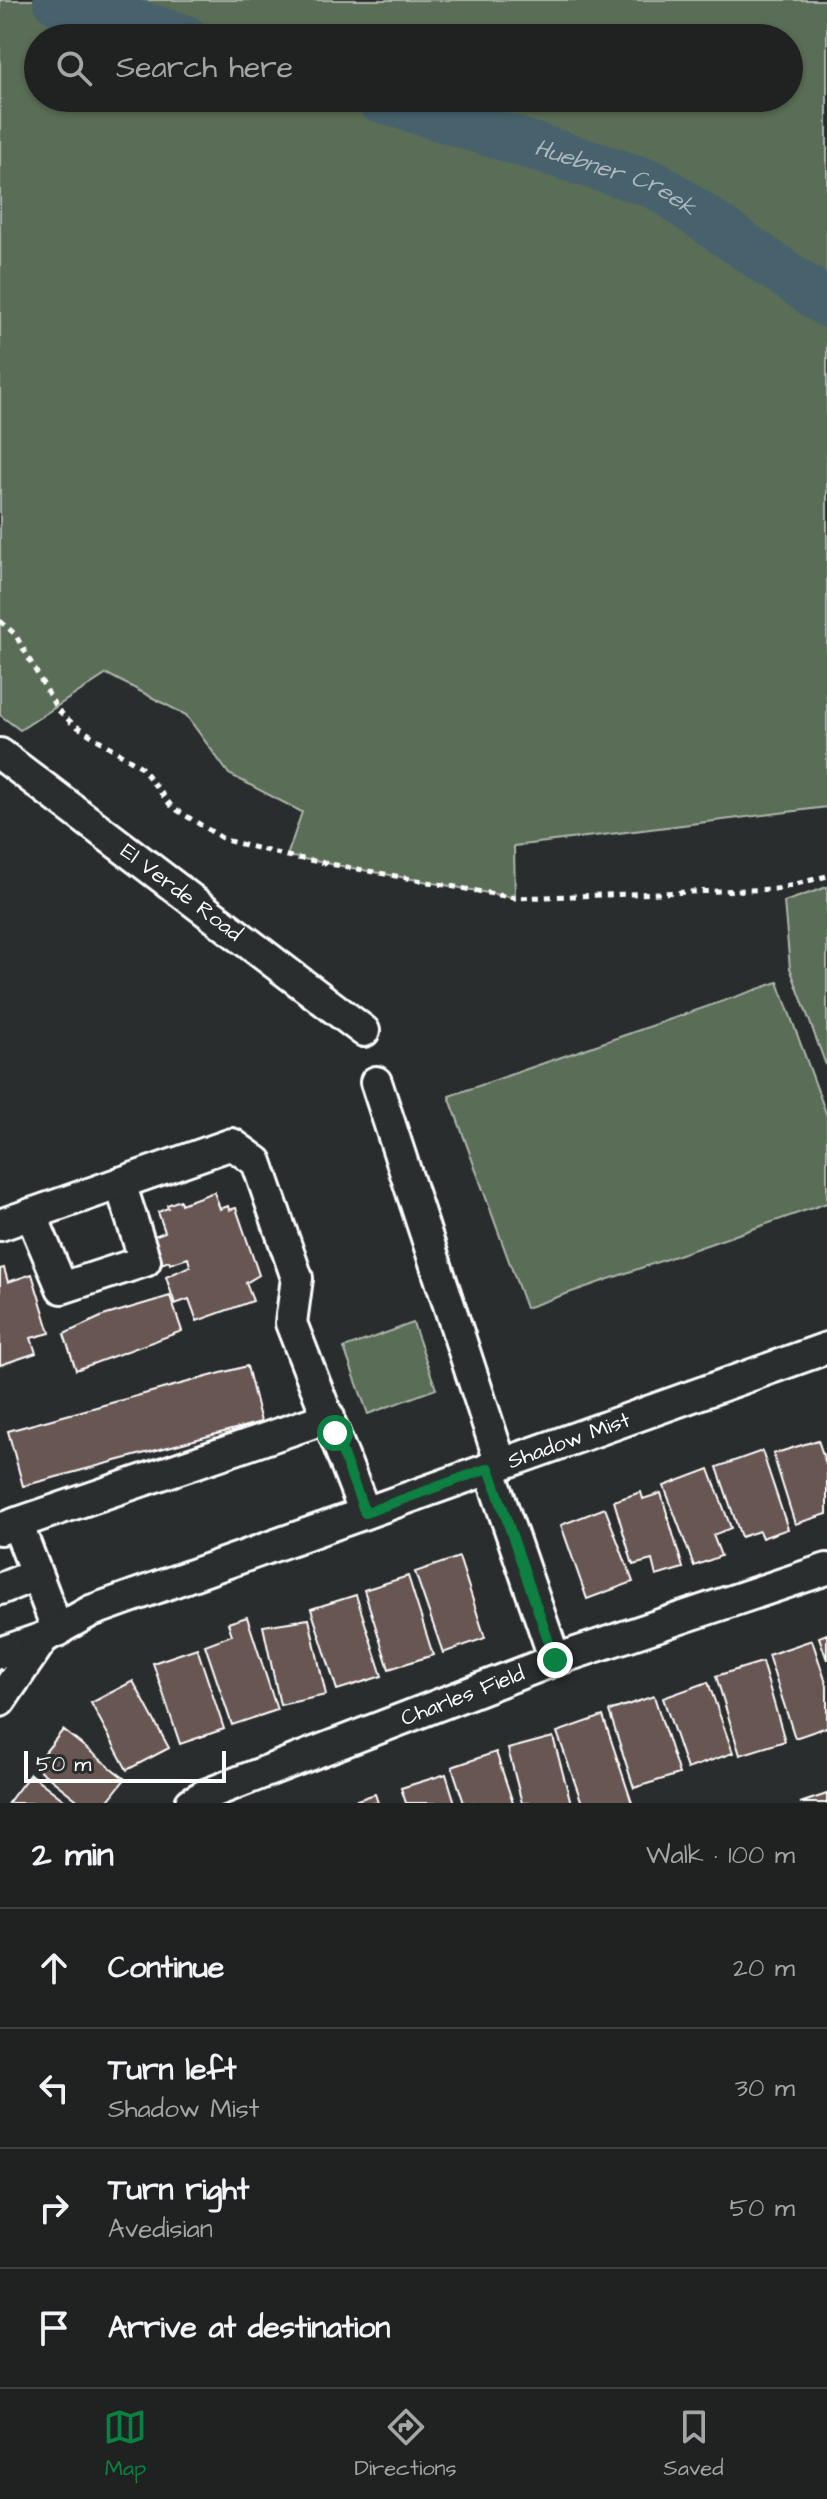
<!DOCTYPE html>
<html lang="en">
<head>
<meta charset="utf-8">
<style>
	:root { --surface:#202222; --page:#2d2f2f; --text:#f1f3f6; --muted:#a2a4a5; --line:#3d3f40; --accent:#0b8043 }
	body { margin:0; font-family:"Architects Daughter",sans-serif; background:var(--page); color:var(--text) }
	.scale { position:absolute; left:24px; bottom:20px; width:202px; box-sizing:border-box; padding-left:8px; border:4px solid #fff; border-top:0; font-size:22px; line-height:28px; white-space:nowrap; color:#fff; -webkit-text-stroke:6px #2a2d2e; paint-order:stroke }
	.stop { position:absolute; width:24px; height:24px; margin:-18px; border:6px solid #0b8043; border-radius:50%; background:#fff }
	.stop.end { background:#0b8043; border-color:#fff; box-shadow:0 2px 8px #0008 }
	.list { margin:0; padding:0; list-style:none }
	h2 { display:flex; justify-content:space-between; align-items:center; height:104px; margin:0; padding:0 32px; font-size:34px }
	h2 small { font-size:26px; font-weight:400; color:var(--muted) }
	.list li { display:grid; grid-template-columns:52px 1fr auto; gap:24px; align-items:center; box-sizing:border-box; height:120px; padding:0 32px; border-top:2px solid var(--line) }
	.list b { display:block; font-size:30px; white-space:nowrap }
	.list p { margin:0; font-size:26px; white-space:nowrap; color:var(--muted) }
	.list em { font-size:26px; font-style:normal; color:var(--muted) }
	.icon { flex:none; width:44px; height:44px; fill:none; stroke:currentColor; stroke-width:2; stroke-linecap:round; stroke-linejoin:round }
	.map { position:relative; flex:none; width:827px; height:1803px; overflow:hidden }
	.search { position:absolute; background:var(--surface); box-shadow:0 2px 6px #0004; left:24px; right:24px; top:24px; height:88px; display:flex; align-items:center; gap:20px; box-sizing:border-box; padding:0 28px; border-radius:44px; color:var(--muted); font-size:30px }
	.sheet { height:584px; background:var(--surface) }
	nav { display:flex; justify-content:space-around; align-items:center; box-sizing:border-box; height:112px; border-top:2px solid var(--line); background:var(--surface); font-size:22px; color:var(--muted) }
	nav a { display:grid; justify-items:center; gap:4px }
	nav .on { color:var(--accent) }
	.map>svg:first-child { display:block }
</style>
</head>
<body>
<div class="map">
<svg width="827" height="1803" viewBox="0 0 827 1803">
	<rect width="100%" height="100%" fill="#2a2d2e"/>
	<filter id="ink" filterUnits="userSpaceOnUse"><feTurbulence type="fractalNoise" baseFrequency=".0125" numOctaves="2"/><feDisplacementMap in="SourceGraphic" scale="16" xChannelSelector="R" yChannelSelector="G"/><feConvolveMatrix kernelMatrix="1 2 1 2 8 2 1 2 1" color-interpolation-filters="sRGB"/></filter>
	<g filter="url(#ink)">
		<path fill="#5a6d57" stroke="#acb6ab" stroke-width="2" fill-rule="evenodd" d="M0,0H827V807L514,846L515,898L287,856L302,812L229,774L186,715L107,674L20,730L0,715ZM38,38H789V98H38Z
			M827,887V1068L790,968L784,902Z
			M778,982L827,1116V1203L526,1308L449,1096Z
			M413,1323L436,1389L368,1414L344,1348Z"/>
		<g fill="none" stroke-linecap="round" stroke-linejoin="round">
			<g stroke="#47626c" stroke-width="48">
				<path d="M57,0L184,38"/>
				<path id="s1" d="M379,98L656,185L827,303"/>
			</g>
		</g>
		<path fill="#685752" stroke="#fff" stroke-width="2" d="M214,1192L220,1209L228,1206L229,1210L236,1208L259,1275L246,1283L253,1301L197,1321L189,1299L175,1304L166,1277L190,1266L188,1258L170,1264L169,1261L161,1264L151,1237L165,1232L158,1212L168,1208L167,1205L180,1200L181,1204Z
			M4,1268L8,1282L32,1274L50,1333L31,1338L36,1353L0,1365V1269Z
			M170,1296L182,1331L76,1370L64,1334L103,1316Z
			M247,1366L261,1422L23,1486L8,1431Z
			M818,1440L827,1467V1514L795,1524L773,1454Z
			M762,1451L788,1529L762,1538L759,1531L741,1537L717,1467Z
			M709,1469L731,1528L713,1535L721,1556L694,1566L664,1486Z
			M641,1492L643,1499L661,1493L683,1568L656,1576L652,1560L633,1565L614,1501Z
			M605,1508L633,1582L587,1599L561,1525Z
			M459,1557L485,1638L443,1653L415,1572Z
			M408,1576L433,1655L389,1669L364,1590Z
			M356,1595L382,1676L337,1690L311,1609Z
			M247,1617L277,1710L232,1725L205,1645L232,1635L228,1623Z
			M309,1619L326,1695L280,1705L263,1626Z
			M827,1634V1660L819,1637Z
			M812,1640L827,1686V1727L795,1738L768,1655Z
			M197,1648L224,1729L180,1744L153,1663Z
			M762,1662L785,1741L740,1755L716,1676Z
			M133,1681L169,1748L127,1770L91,1703Z
			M708,1682L733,1753L687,1769L663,1698Z
			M654,1696L679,1774L634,1788L609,1711Z
			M603,1716L632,1803H582L557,1732Z
			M63,1730L125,1779L106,1803H81L34,1766Z
			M553,1737L571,1803H522L508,1749Z
			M496,1752L513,1803H464L452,1767Z
			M30,1774L68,1803H8Z
			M446,1774L455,1803H406L401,1788Z
			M375,1794L378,1803H348Z
			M827,1794V1803H800Z"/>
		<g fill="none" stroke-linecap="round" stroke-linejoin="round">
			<g stroke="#fff" stroke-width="36">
				<g id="minor">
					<path id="s2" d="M0,754L364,1031"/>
					<path d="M376,1082L501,1464"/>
					<path d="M31,1214L62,1288L145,1261L120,1183"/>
					<path d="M0,1225L232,1144L257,1162L297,1278L291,1323L365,1513"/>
					<path d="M489,1468L555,1660"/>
					<path d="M17,1523L58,1631"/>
					<path d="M0,1529L329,1417"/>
					<path d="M0,1589L35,1575"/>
					<path id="s3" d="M0,1653L43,1638L91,1611L827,1348"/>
					<path d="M0,1701L43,1638"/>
					<path id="s4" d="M191,1803L205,1795L555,1660L827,1569"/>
				</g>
			</g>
			<path stroke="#fff" stroke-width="5" stroke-dasharray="6 6" stroke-linecap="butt" d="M0,621L15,634L57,709L73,724L140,766L172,807L225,840L287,856L515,898L777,889L827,876"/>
			<use href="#minor" stroke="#2a2d2e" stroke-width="30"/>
		</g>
	</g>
	<g fill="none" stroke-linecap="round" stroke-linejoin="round" filter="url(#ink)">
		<path stroke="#0b8043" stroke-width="10" d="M335,1433L365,1513L489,1468L555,1660"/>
	</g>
	<g text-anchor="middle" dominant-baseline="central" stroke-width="7" stroke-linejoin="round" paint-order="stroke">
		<g font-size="22" fill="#fff" stroke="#2a2d2e">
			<text stroke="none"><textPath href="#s2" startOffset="228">El Verde Road</textPath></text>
			<text stroke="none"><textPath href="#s3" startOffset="608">Shadow Mist</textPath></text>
			<text stroke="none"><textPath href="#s4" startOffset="292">Charles Field</textPath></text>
		</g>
		<g font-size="24" font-style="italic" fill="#acb8bd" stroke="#2a2d2e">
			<text stroke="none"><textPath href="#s1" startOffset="250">Huebner Creek</textPath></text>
		</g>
	</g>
</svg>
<div class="scale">50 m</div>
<div class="stop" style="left:335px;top:1433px"></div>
<div class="stop end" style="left:555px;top:1660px"></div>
<div class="search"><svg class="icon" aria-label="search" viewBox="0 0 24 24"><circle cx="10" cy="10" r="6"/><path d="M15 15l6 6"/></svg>Search here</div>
</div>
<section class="sheet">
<h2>2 min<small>Walk · 100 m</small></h2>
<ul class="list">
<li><svg class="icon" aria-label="ahead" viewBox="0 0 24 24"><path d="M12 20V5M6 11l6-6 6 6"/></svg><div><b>Continue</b></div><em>20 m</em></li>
<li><svg class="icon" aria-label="left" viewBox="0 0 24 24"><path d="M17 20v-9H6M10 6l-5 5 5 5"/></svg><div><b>Turn left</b><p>Shadow Mist</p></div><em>30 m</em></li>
<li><svg class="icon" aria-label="right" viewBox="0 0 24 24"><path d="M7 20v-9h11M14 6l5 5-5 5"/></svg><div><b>Turn right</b><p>Avedisian</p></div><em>50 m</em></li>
<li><svg class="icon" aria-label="arrive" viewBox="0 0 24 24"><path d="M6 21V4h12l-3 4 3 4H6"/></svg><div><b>Arrive at destination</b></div></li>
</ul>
</section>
<nav>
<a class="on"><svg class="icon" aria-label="map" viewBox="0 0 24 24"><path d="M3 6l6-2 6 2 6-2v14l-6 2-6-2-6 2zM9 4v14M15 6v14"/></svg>Map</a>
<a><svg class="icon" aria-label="directions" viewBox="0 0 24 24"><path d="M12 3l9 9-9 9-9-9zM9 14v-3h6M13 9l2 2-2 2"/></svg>Directions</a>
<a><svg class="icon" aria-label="saved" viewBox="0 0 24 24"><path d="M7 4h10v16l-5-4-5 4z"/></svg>Saved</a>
</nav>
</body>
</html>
